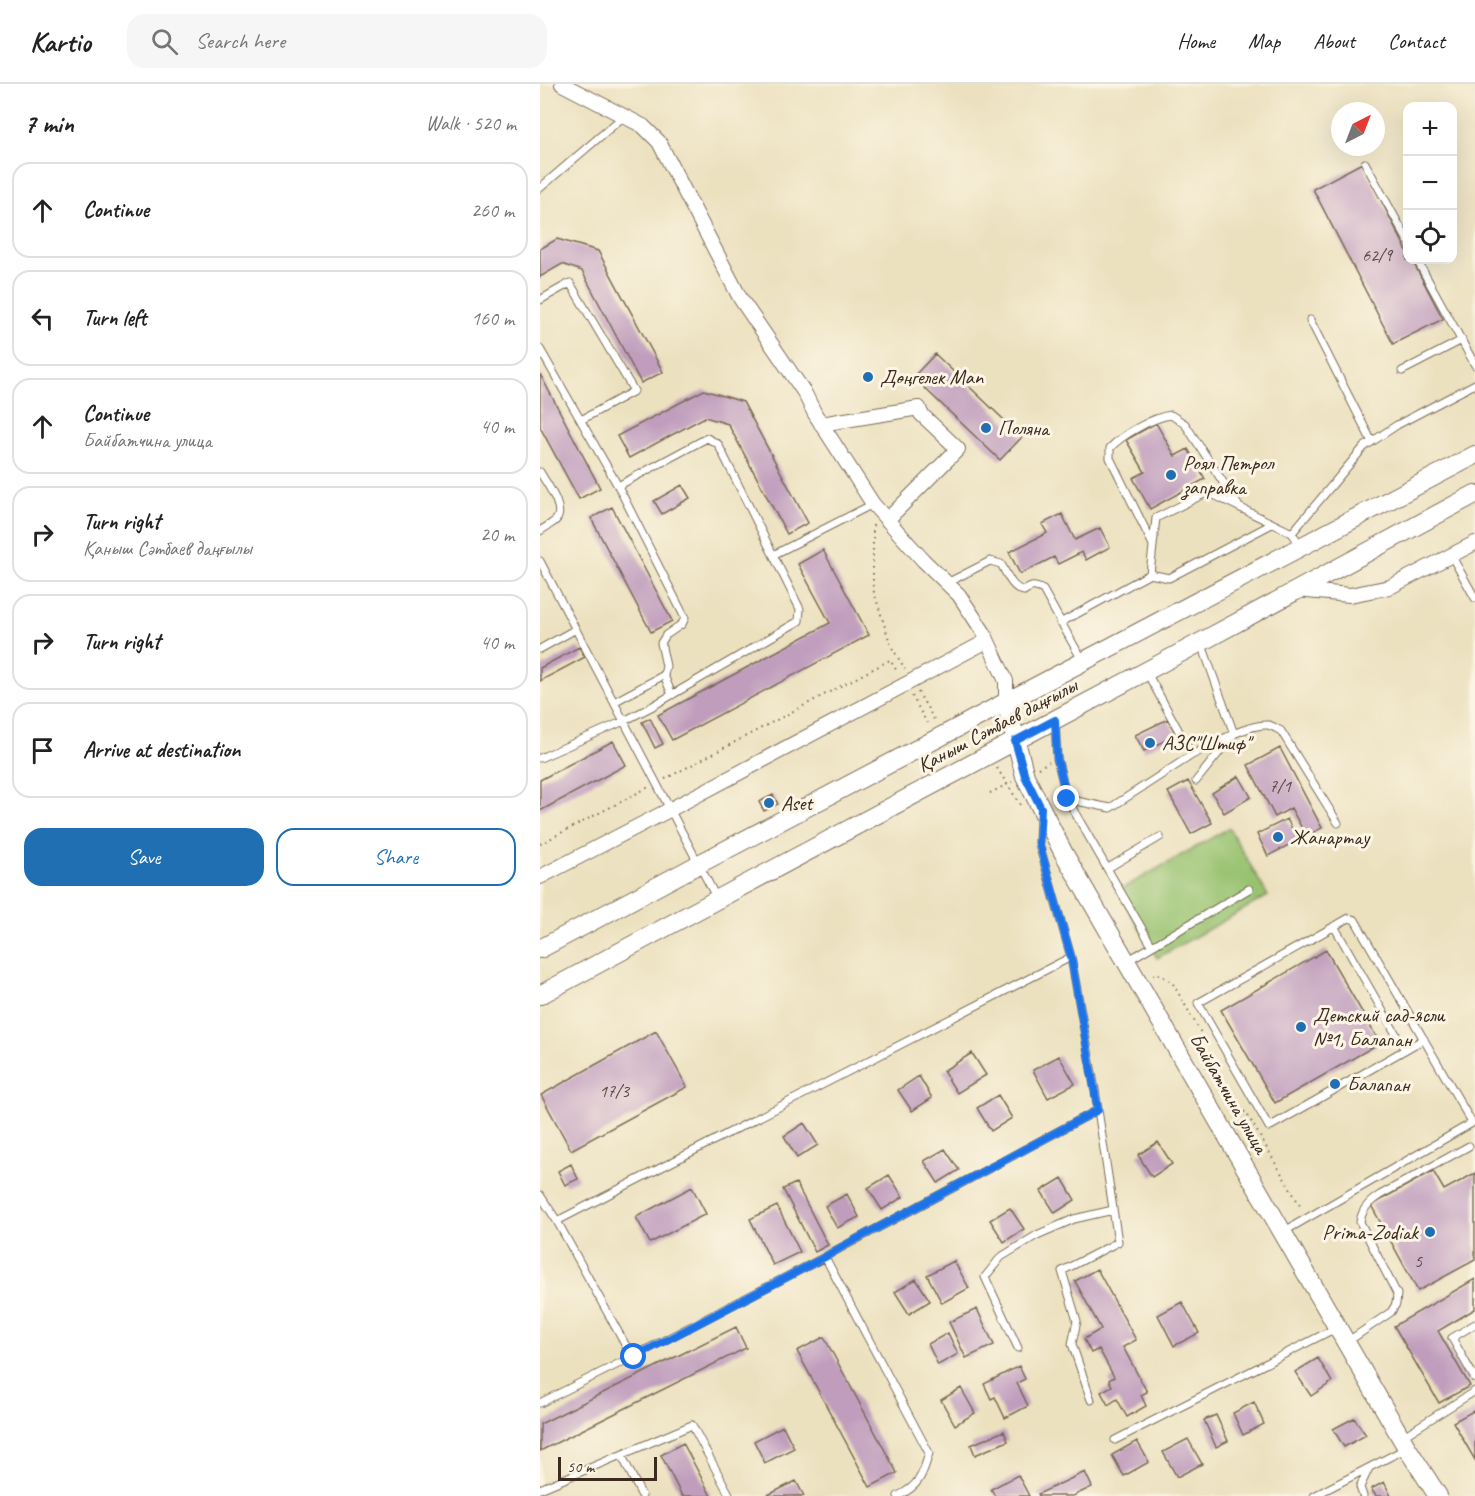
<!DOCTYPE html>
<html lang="en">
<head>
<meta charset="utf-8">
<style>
	:root { --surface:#fff; --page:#f6f6f6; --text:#222; --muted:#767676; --line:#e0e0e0; --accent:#1f6fb2 }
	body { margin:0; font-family:Caveat,sans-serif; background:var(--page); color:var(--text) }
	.controls { position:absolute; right:18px; top:18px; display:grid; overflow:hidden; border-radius:12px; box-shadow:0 6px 24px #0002 }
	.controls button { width:54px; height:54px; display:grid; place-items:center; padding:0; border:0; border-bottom:2px solid var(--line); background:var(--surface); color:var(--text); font:30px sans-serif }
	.compass { position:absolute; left:791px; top:18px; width:54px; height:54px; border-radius:50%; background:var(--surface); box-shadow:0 6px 24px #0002; rotate:42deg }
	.scale { position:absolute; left:18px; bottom:15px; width:99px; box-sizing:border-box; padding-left:6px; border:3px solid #3b2a1e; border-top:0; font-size:16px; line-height:21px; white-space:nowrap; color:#3b2a1e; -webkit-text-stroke:4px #fcf5e5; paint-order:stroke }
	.stop { position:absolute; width:18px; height:18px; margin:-14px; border:4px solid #1a73e8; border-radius:50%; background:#fff }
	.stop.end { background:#1a73e8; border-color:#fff; box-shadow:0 2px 6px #0008 }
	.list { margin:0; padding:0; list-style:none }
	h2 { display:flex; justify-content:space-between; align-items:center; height:78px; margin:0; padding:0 24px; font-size:26px }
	h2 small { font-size:20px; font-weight:400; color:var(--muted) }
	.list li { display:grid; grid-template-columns:39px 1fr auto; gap:18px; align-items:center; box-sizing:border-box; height:96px; margin:0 12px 12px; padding:0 12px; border:2px solid var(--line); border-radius:18px }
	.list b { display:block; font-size:22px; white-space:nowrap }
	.list p { margin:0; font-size:20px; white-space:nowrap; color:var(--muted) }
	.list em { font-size:20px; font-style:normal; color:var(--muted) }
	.actions { display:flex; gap:12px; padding:18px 24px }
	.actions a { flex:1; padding:14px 0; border:2px solid var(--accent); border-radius:18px; text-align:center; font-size:21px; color:var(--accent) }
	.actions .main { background:var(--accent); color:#fff }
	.icon { flex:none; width:33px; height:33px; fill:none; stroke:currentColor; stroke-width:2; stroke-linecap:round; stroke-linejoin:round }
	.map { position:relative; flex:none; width:935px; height:1412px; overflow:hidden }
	header { display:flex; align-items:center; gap:36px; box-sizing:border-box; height:84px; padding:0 30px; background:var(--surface); border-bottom:2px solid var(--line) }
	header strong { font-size:28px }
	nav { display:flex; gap:33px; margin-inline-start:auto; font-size:21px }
	.search { width:420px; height:54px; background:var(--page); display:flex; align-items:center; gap:15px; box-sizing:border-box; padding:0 21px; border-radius:18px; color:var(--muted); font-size:22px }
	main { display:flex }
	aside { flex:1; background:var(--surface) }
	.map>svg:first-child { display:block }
</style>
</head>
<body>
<header>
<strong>Kartio</strong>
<div class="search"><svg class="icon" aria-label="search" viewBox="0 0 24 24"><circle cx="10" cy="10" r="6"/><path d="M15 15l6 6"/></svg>Search here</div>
<nav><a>Home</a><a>Map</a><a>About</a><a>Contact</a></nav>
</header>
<main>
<aside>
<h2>7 min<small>Walk · 520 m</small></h2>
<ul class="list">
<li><svg class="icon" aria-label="ahead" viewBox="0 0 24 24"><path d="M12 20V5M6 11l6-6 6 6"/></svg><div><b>Continue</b></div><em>260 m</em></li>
<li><svg class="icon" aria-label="left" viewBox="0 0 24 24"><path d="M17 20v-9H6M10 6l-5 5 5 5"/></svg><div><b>Turn left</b></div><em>160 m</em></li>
<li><svg class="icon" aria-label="ahead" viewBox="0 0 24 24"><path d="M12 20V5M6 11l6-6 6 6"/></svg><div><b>Continue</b><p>Байбатчина улица</p></div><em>40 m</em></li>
<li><svg class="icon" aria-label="right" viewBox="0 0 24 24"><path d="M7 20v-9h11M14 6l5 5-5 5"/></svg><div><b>Turn right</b><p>Қаныш Сәтбаев даңғылы</p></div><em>20 m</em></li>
<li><svg class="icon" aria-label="right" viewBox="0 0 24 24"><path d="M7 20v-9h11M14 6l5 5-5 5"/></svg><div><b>Turn right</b></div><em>40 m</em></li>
<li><svg class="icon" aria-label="arrive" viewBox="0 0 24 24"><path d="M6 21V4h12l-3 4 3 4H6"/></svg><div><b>Arrive at destination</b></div></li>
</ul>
<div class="actions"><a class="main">Save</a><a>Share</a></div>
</aside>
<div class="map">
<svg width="935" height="1412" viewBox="0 0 935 1412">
	<rect width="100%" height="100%" fill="#fcf5e5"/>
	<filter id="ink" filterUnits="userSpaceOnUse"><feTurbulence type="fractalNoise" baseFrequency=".0167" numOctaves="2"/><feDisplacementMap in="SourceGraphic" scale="12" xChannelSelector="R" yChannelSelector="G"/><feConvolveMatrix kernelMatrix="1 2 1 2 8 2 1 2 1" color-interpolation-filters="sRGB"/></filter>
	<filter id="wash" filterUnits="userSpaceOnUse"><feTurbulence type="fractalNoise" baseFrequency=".008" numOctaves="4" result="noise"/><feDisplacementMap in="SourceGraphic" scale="24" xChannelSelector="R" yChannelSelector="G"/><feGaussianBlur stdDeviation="1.35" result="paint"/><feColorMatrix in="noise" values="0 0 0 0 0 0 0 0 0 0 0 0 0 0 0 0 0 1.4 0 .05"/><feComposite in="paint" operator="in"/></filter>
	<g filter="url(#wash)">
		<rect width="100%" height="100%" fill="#ece1bf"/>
		<path fill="#98c26f" stroke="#6a7646" stroke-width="1.5" d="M689,744L728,812L617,874L578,807Z"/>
		<g id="blocks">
			<path fill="#c09dbd" d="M822,79L867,167V176H872L903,235L853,260L773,105Z
				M17,155L58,167L123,288L101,299L42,187L22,180L0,193V165Z
				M395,270L482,353L460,376L373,293Z
				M0,290L60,404L39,415L0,343Z
				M164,306L203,318L268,439L247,450L188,340L165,333L89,374L77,352Z
				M616,339L635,372L648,365L665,395L610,425L593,394L605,388L586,356Z
				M142,401L150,414L122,430L114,417Z
				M72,423L132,537L111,548L51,434Z
				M522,430L535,456L560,444L570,463L546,476L542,468L518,480L514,473L480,490L469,468L507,449L502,440Z
				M283,466L329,551L132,656L118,631L290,539L258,480Z
				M39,563L45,573L0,597V584Z
				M110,634L123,660L115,664L102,638Z
				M628,635L636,651L604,667L595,651Z
				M73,657L86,681L0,727V696Z
				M740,664L782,744L766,752L751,724L735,733L708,681Z
				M699,692L711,713L684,729L672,709Z
				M648,697L672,739L651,750L628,708Z
				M233,711L238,720L224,727L219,718Z
				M747,735L758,756L728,772L717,750Z
				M786,866L840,959L735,1019L681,926Z
				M116,947L147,1003L31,1066L1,1011Z
				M432,969L446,991L417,1009L403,987Z
				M519,972L535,1000L508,1014L493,986Z
				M379,992L392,1014L372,1027L358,1006Z
				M458,1011L472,1034L451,1047L437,1024Z
				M264,1039L278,1061L257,1074L244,1052Z
				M618,1058L632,1080L612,1093L598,1071Z
				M405,1065L419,1086L398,1099L384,1077Z
				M31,1080L38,1095L25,1101L18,1087Z
				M893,1087L904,1106L935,1089V1176L878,1207L831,1121Z
				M349,1091L363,1113L342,1126L328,1104Z
				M522,1094L535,1116L515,1129L501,1107Z
				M256,1099L288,1161L275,1168L243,1105Z
				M152,1103L166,1130L110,1159L96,1133Z
				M307,1110L319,1133L297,1144L285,1122Z
				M237,1122L260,1168L233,1181L210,1135Z
				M470,1124L484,1145L464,1158L450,1136Z
				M414,1177L429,1204L402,1219L387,1191Z
				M557,1185L596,1256L583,1263L607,1308L601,1311L606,1322L587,1333L577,1315L568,1321L561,1308L572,1302L569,1296L574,1293L559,1265L551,1269L544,1255L561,1245L535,1197Z
				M376,1195L390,1217L369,1230L355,1208Z
				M935,1195V1225L898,1247L930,1302L899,1319L854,1242Z
				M642,1218L659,1249L634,1262L618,1231Z
				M437,1225L454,1261L426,1274L409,1238Z
				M196,1243L206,1264L0,1367V1340Z
				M408,1249L418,1270L398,1281L388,1260Z
				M284,1253L357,1389L330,1403L257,1267Z
				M778,1274L792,1298L771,1312L755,1288Z
				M479,1282L485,1295L477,1299L488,1322L465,1334L455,1313L451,1315L444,1300Z
				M421,1304L435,1329L415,1341L401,1316Z
				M714,1318L724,1340L703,1351L693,1329Z
				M935,1326V1376L913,1338Z
				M676,1331L688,1357L676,1363L664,1336Z
				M814,1334L826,1351L804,1363L793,1345Z
				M243,1342L254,1364L225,1379L214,1357Z
				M464,1347L468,1357L435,1371L431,1361Z
				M648,1355L662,1380L637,1393L623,1368Z
				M597,1357L609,1378L584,1392L572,1371Z
				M143,1359L171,1412H142L121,1371Z
				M545,1388L552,1403L533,1412H499L498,1410Z
				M478,1391L489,1412H455L451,1405Z
				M256,1397L264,1412H226Z
				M844,1398L851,1412H836L831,1405Z"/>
		</g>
	</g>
	<g filter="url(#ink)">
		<use href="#blocks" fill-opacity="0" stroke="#796a56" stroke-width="1.5"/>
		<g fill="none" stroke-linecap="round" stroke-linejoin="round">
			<g stroke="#796a56" stroke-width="9">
				<path id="lane" d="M825,79L868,157
					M0,104L84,32
					M877,176L935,281
					M0,216L30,199L94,307L41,336
					M770,236L832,358
					M0,265L78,402L145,534L142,540L126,551L121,559L126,582L124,591L74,618
					M862,287L922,256
					M0,388C6,399 26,425 16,436C12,440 5,443 0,447
					M752,449L824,363L857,341L935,300
					M613,461L570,374V364C582,351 613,333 631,331L645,340L698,421
					M233,471L333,420
					M911,471L935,514
					M0,477L177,815
					M610,490L629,494L732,440
					M407,499L450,477L461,480C467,490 471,504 484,507C491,502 494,501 503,506L542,576
					M520,539L610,490L616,434L668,408L752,449L761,462
					M0,565L36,545
					M124,591L132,611
					M515,638L517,674L527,715L612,862
					M652,671C670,662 708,639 728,641C733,642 737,645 741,647L798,739
					M0,674L84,637L111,623L259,537L260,525L178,360L167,354L78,402
					M656,697L694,650L661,558
					M527,715L570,724L652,671L606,587
					M500,733L499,760L531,873L555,1006L578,1158L522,1187L537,1237L532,1260L551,1316
					M568,784L620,753
					M794,842L865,966
					M587,877L709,805
					M0,1111L17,1137L92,1273L285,1173L389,1369C383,1391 379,1402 358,1412
					M17,1137L531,873
					M743,1148L932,1039L815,836L809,834L658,919L729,1043L884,955
					M285,1173L293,1168L558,1026
					M935,1240L912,1254L935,1295
					M807,1258L851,1228L856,1220L857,1210L820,1138C822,1125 829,1118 840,1111L929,1062
					M478,1264L445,1193L461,1173L497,1151L534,1135L573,1126
					M0,1319L92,1273
					M862,1353L935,1307
					M575,1356L796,1244
					M82,1372L102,1412
					M0,1405L152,1341L190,1412
					M774,1412L865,1365
					M823,1412L820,1403L829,1384"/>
			</g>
			<g stroke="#796a56" stroke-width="16">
				<path id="street" d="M22,0L103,42L119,58L200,214L264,308L275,330L333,420L383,476L419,511L444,549L466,597V618
					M281,340L379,324L381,330L418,365L347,436
					M756,506L810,511L850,503L935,459
					M0,793L131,725L447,557"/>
			</g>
			<g stroke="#796a56" stroke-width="20">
				<path id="secondary" d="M466,618L485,692L523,768L867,1364L898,1412
					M0,865L159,780L935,371
					M0,911L178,815L661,558L935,410"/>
			</g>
			<path stroke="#796a56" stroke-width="2" stroke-dasharray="1.5 4.5" stroke-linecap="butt" d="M333,441V505L351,562L365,585
				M378,608L395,637
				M372,612L387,639
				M457,684L481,722
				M498,684L509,678
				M125,695L350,576L358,589
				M450,709L472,698
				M0,760L109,703
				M613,891L617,889L632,898L660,947V965L667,985
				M681,1008L707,1030L762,1125"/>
			<use href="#lane" stroke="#fff" stroke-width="7"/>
			<use href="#street" stroke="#fff" stroke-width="14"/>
			<use href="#secondary" stroke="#fff" stroke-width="18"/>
		</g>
	</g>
	<g fill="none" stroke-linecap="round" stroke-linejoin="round" filter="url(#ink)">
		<path stroke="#1a73e8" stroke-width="8" d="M94,1273L285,1173L300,1164L558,1026L531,873L499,759L501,724L485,692L475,657L515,636L517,674L527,715"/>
	</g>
	<g fill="#1f6fb2" stroke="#fcf5e5" stroke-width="2">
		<circle cx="328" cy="293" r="6"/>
		<circle cx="446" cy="344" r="6"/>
		<circle cx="631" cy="391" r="6"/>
		<circle cx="610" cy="659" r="6"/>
		<circle cx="229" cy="719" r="6"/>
		<circle cx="738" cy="753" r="6"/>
		<circle cx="761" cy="943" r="6"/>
		<circle cx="795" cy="1000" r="6"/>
		<circle cx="890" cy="1148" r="6"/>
	</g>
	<g text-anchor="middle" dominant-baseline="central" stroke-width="6" stroke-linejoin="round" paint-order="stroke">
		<g font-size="18" fill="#5c4746">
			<text x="837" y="171">62/9</text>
			<text x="740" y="702">7/1</text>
			<text x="74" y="1007">17/3</text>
			<text x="878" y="1177">5</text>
		</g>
		<g font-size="21" fill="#3b2a1e" stroke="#fcf5e5" text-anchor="start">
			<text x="340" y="293">Дөңгелек Man</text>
			<text x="458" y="344">Поляна</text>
			<text x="643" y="379">Роял Петрол<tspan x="643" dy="24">заправка</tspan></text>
			<text x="622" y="659">АЗС"Штиф"</text>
			<text x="241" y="719">Aset</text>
			<text x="750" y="753">Жанартау</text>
			<text x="773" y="931">Детский сад-ясли<tspan x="773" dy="24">№1, Балапан</tspan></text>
			<text x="807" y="1000">Балапан</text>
			<text x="878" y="1148" text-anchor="end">Prima-Zodiak</text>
		</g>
		<g font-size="21" fill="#3b2a1e" stroke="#fcf5e5">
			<text transform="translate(457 641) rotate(-28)">Қаныш Сәтбаев даңғылы</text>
			<text transform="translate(689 1009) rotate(60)">Байбатчина улица</text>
		</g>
	</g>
</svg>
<div class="controls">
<button>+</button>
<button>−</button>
<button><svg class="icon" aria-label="locate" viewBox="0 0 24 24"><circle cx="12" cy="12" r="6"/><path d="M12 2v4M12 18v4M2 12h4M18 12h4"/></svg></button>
</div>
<svg class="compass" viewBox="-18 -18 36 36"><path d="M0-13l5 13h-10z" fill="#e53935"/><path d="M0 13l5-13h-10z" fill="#767676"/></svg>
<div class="scale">50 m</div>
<div class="stop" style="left:94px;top:1273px"></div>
<div class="stop end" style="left:527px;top:715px"></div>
</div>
</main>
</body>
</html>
